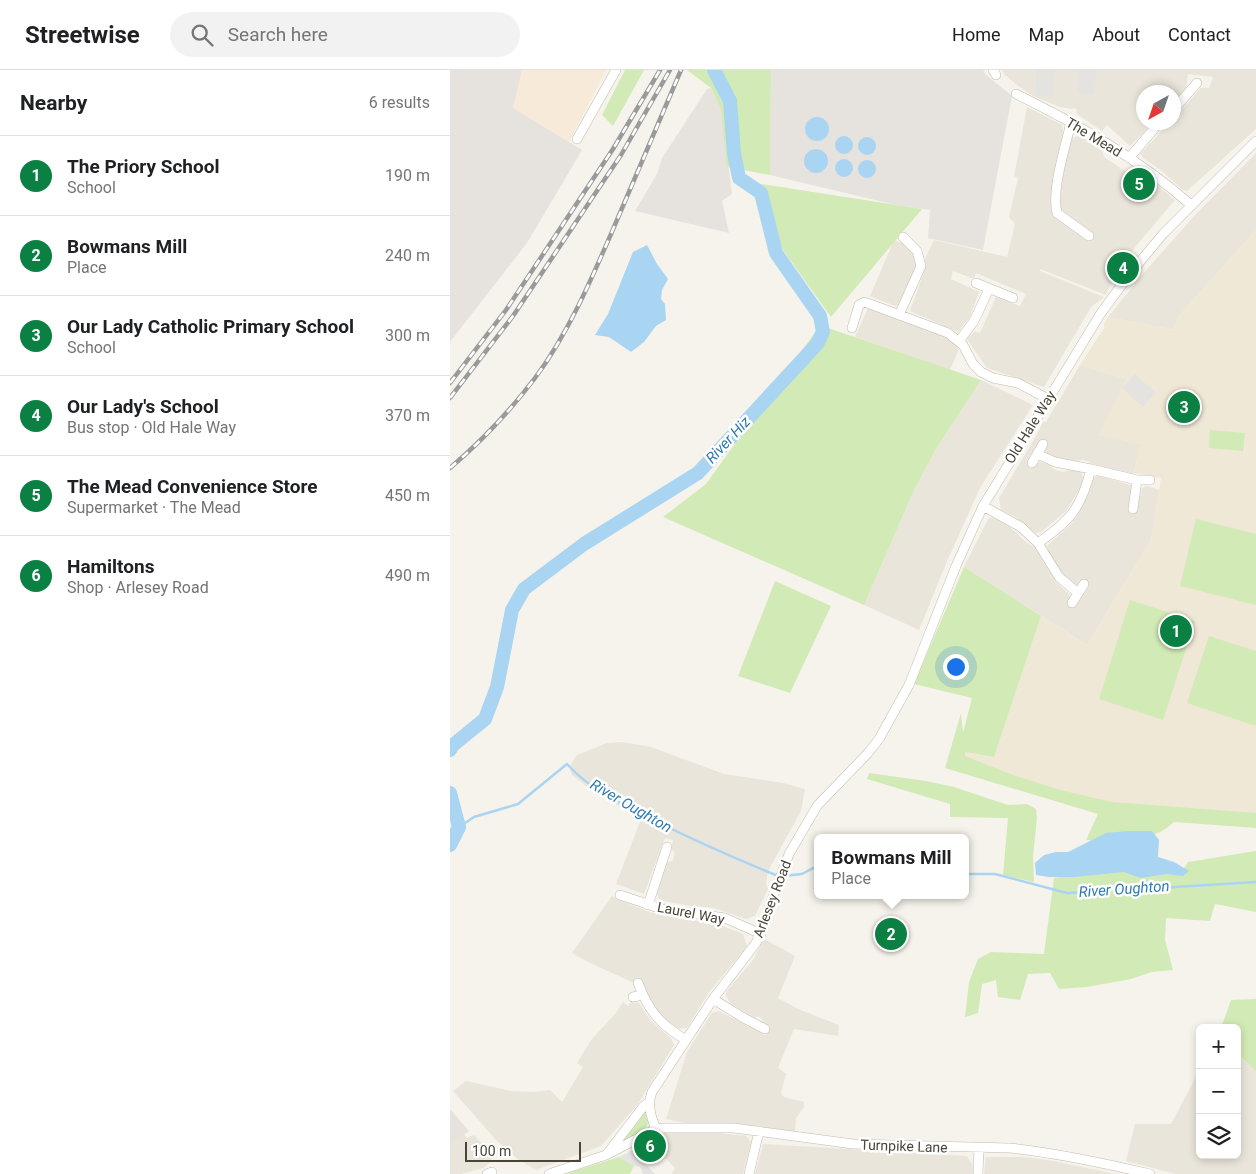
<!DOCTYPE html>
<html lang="en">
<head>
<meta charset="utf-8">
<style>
	:root { --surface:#fff; --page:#f2f2f2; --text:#202124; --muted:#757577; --line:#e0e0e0; --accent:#0b8043 }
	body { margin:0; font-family:Roboto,sans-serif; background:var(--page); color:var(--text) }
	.controls { position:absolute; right:15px; bottom:15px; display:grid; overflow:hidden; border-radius:8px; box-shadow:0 2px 8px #0003 }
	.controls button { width:45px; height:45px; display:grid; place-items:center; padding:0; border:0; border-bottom:1px solid var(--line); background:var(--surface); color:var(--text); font:25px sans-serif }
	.compass { position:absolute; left:686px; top:15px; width:45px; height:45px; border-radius:50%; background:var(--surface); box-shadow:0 2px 8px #0003; rotate:220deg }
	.scale { position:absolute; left:15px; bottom:12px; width:116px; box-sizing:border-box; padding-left:5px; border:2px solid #4b4439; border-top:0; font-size:14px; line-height:18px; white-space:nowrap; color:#4b4439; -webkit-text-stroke:4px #fff; paint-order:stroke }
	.you { position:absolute; left:505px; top:596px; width:18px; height:18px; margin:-12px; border:4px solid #fff; border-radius:50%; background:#1a73e8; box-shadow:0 0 0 8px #1a73e833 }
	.badge { display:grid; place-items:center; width:32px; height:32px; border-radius:50%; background:var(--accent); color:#fff; font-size:16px; font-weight:700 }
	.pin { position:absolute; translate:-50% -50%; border:2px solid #fff; box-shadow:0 1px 5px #0006 }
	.popup { position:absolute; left:364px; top:764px; width:155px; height:65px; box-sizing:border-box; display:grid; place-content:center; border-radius:8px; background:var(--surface); filter:drop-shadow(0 1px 4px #0005); font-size:16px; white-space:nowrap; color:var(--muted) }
	.popup b { font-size:19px; color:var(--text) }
	.popup::after { content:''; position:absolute; left:50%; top:100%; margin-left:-10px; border:10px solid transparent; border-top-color:var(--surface) }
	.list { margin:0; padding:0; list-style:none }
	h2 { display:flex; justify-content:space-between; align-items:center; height:65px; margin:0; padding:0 20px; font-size:21px }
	h2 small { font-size:16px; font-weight:400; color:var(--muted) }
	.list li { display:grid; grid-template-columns:32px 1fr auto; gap:15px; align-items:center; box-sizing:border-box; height:80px; padding:0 20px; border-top:1px solid var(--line) }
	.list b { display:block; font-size:19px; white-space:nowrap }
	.list p { margin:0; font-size:16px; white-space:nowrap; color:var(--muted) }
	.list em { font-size:16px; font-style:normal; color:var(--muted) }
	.icon { flex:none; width:28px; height:28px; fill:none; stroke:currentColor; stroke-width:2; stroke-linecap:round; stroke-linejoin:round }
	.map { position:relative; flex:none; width:806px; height:1104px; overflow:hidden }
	header { display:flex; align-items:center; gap:30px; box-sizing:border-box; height:70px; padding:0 25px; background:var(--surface); border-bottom:1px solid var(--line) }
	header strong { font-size:24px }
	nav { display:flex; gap:28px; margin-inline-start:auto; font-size:18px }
	.search { width:350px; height:45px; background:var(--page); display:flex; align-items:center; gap:12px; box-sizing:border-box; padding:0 18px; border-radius:28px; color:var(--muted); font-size:19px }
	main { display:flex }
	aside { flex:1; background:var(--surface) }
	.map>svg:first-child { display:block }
</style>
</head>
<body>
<header>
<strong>Streetwise</strong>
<div class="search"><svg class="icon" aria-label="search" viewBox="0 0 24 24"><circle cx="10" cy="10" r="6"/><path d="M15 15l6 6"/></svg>Search here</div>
<nav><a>Home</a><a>Map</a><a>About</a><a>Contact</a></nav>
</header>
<main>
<aside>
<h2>Nearby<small>6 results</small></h2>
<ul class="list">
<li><span class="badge">1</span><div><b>The Priory School</b><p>School</p></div><em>190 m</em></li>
<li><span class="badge">2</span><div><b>Bowmans Mill</b><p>Place</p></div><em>240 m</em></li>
<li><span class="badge">3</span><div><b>Our Lady Catholic Primary School</b><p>School</p></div><em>300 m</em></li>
<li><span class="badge">4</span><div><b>Our Lady's School</b><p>Bus stop · Old Hale Way</p></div><em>370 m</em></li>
<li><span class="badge">5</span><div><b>The Mead Convenience Store</b><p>Supermarket · The Mead</p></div><em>450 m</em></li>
<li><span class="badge">6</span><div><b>Hamiltons</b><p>Shop · Arlesey Road</p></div><em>490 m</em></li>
</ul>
</aside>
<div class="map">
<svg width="806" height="1104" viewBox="0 0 806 1104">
	<rect width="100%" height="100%" fill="#f6f3ec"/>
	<path fill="#eae5da" d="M552,0H806V59L737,121L733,120L712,101L693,88L690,84L719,53L724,52V48L751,18H759L763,7L738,4L736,19L724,31V22H694V52L703,53L680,76L657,55L652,61L627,44L626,38L621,39L610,37L583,26L567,15L555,5Z
		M577,37L612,55L613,61L623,68L630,65L652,79L654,87L678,103L680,100L699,114L702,111L725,130L669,196L656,225L590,199V201L654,227L641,237L594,317L537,298L517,269L525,261L530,263L546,227L570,236L576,224L526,203L524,209L503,201L501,209L529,222L520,247L508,262L460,241L475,199V189L484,170L557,187L565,154L559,147L568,108L564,106Z
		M806,83V160L728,247L724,260L658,247L698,198L747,143Z
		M444,170L459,176L466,188V196L449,235L445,236L420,226Z
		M419,236L493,265L503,272L509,279L500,300L405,267Z
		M630,295L677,309L649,365L691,374L683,405L644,396L640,392L632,390L627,391L603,387L596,383L594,371H590L577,390L579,395L583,396L590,392L600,395L605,400L613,402L620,400L631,402L633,407L632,415L616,441L591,462L586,463L565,447L551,440L549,428L586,366L593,352H596Z
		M531,310L583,335L530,418L498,489L469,560L414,535L464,420L486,379Z
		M648,405L680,415L682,417L678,439L682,443L686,442L687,440L692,418L697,416L709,420L701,470L637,575L514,497L538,449L543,447L559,456L577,473L584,477L605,511L620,525V529L623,537H625L638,518V513L631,511L625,516L619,513L608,496L603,493L597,476L621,454L628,444L639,423L644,408Z
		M172,672L201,677L274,704L333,713L355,719L351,741L318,801L316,814L318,819L305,846L296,849L264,838L240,836L209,830L207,823V820L217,792L223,791L225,782L221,779L223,770L215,768L194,824L166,814L191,749L144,722L122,705L120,700L122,692L127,685L157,673Z
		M162,826L172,831L199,842L230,849L262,852L293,864L297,877L259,922L237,958L229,959L211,947L201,932L192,911L184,913L136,891L122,883Z
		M314,869L345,886L328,928L348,939L389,955L388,966L344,959L328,998L336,1004L331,1022L332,1025L334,1027L354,1032V1037L346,1048L345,1063L239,1054L216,1049L237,982L262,943L269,941L315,965L320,956L313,952L312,949L308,946L305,948L286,937L281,934L276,926V922L303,890Z
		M173,932L178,936L181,932L189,933L201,951L221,968L224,975L188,1034L151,1076L86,1100L69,1090L46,1070L3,1021L16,1011L61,1021L84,1022L100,1020L112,1032L133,997L127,993L141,970L165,944Z
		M787,985L806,998V1104H726L676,1091L685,1054H721L748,1003H750V1085H787Z
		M216,1063H269L296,1066L301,1072L293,1104H222L225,1098L209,1081L204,1067Z
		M14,1064L17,1068L24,1065L43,1086L41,1092L33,1098L11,1104H0V1074Z
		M313,1074L517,1086L522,1094L523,1101V1104H305Z
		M536,1087H572L598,1090L666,1104H534Z"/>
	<path fill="#f7ead8" d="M72,0H156L119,72L63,38Z"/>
	<path fill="#e6e2dd" d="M0,0H72L63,38L132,80L77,173L0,272Z
		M321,0H533L535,4L562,26L533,180L478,168L480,140L446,135L320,105Z
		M261,18L271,40L282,124L272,131L279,163L185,141L207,104L212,88L257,19Z
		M0,1039L19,1061L0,1074Z"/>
	<path fill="#efe8d6" d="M806,160V753L755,751L506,701L509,681L544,687L591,546L637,575L701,470L711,408L684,403L690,374L648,365L677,309L630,295L654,258V254L658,247L724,260L728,247Z"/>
	<path fill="#d2eab5" d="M175,0H194L163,56L152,45Z
		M237,0H321L320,105L277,97L271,40L261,18Z
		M305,113L472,139L381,247L333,180Z
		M369,257L378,258L531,310L486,379L464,420L414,535L213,447L256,414Z
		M760,360L795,363L793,381L759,378Z
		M746,449L806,464V535L730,516Z
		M514,497L591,546L544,687L515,682V686L563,705L610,720L662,732L806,743V758L724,752C699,775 667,771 636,770L648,744L495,698L511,643L513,663L522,628L464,614Z
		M325,511L381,536L340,623L288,606Z
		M680,530L745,551L713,650L649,629Z
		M759,566L806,581V656L737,633Z
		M419,703L476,711L504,717L558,735L577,734L586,739L587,748L583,786L584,812L553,805L558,748L500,747V734L417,709Z
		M806,781V842L765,834L760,851L716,848L715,870L723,900L702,902L681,909L637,917L609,919L600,903L578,904L570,930L548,927L546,910L532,914L528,943L515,947L519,912L528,889L541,882L594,884L604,808L660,797L732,801L738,792Z
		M806,929V1001L787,983V958H772V955L781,930Z
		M194,1042C207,1057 187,1065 176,1071L173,1069Z
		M169,1087L184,1096L180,1104H115Z"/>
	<path fill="#e5e3e0" d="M586,0H604L603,26H586Z
		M628,0H646L645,24L627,23Z
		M685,304L706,323L693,337L672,318Z
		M187,1078L194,1088L192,1091L205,1104H193L190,1097L184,1096L169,1087Z"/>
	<path fill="#a9d4f2" d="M355 59a12 12 0 1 1 24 0a12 12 0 1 1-24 0Z
		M385 75a9 9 0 1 1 18 0a9 9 0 1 1-18 0Z
		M408 76a9 9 0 1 1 18 0a9 9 0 1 1-18 0Z
		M354 91a12 12 0 1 1 24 0a12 12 0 1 1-24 0Z
		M385 98a9 9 0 1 1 18 0a9 9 0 1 1-18 0Z
		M408 99a9 9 0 1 1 18 0a9 9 0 1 1-18 0Z
		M197,175L207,194L218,209L212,220L211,229L215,234L216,250L206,256L194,272L181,282L159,267L145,265L158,244L183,182Z
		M678,761H702L709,770L708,787L724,792L739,801L733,806L716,804L691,808L674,802L624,807H599L586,805L585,793L594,785L606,782H618L656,763Z"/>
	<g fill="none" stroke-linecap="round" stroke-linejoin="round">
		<path stroke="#a9d4f2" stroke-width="2.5" d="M9,757L24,747L68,734L117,694C138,717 158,726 185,741C232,765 279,786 328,806
			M515,804H545L617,823L639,822L656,818L692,819L806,812
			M333,806L352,804L367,796"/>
		<path stroke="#a9d4f2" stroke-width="14" d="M0,680L3,675L35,649L47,617L62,540L74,519L134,474L248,403L367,274L373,262L370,246L326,183L311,123L289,108L284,83L280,31L264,0
			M0,723L9,757L0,775"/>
		<g stroke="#c2bbae" stroke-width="10">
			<path id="minor" d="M543,0L546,5
				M566,24C629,55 689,89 741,135
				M724,39L747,13
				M621,52C616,75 601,120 607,143L639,166
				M127,69L166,0
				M679,88L710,52
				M526,213L563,228
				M449,245L471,196L467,181L453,167
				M402,258L409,235L414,232L420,234L498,263L513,275L523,294L531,302L543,308L568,313L598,329
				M509,271L524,251L539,219
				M582,393L593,374
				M641,399L687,410H700
				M533,436L571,457L588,473C621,450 631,438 641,399L605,392L587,384
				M683,439L687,410
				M588,473L609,507L628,523
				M622,533L634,514
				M170,825L212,839L275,848L311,864
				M198,835L217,777
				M193,925C204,948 215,957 236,970
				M183,927L193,925L188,913
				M263,929L292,947L315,959
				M206,1059C201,1047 197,1035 202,1022L263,929L306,873L314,856L320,835L339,784L367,736L418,683L429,669L459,615L506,496L533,436L651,243L679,205L713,164L806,71
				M157,1084L193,1037L200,1031
				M37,1104L42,1102
				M99,1104L156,1085L206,1059L214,1058H284L403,1074L560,1078C607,1083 654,1093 700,1104
				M299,1104L309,1061
				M528,1104L529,1078"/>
		</g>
		<use href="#minor" stroke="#fff" stroke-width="9"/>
		<g stroke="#9a9a9a" stroke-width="4.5">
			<path id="rail" d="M0,313L56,240L163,79L210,0
				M0,328L63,246L171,85L220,0
				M0,398C32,371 60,341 85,308C119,262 142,208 164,157C187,104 209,52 231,0"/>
		</g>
		<use href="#rail" stroke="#fff" stroke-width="2.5" stroke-dasharray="8" stroke-linecap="butt"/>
	</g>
	<g text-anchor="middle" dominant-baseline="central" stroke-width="5" stroke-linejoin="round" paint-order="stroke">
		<g font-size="14" fill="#4b4439" stroke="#fff">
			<text transform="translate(644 67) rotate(31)">The Mead</text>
			<text transform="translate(580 357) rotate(-58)">Old Hale Way</text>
			<text transform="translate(322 829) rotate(-69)">Arlesey Road</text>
			<text transform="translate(241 843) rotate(11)">Laurel Way</text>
			<text transform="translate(454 1076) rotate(2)">Turnpike Lane</text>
		</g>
		<g font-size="15" font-style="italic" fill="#2e7ab2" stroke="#fff">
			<text transform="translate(278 370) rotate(-47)">River Hiz</text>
			<text transform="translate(181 736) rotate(30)">River Oughton</text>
			<text transform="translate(674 819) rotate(-4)">River Oughton</text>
		</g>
	</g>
</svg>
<div class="controls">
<button>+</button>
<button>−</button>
<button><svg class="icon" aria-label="layers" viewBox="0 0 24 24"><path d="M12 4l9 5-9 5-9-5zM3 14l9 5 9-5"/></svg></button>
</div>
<svg class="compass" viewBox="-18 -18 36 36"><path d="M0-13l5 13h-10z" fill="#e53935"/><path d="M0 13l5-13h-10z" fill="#757577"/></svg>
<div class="scale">100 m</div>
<div class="you"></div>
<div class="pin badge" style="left:726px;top:561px">1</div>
<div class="pin badge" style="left:441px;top:864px">2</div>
<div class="popup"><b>Bowmans Mill</b>Place</div>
<div class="pin badge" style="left:734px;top:337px">3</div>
<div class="pin badge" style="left:673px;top:198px">4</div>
<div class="pin badge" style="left:689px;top:114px">5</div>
<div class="pin badge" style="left:200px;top:1076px">6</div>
</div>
</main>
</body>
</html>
